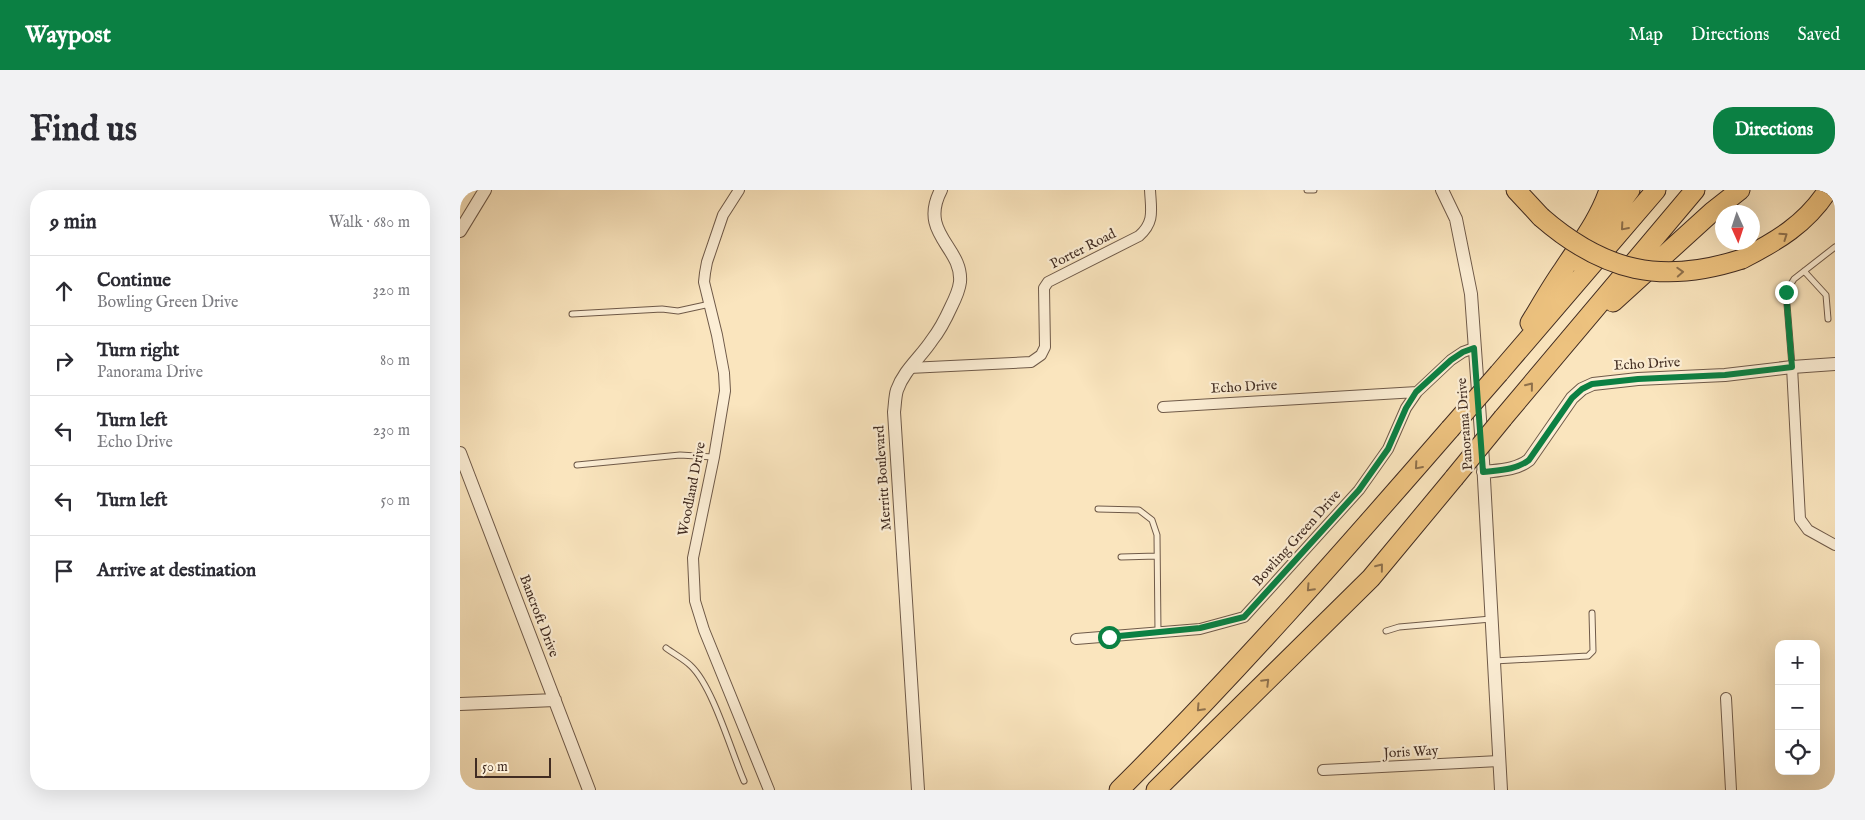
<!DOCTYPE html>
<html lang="en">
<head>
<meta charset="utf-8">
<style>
	:root { --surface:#fff; --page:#f2f2f3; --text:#2b2b33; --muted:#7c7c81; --line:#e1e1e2; --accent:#0b8043 }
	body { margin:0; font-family:"IM FELL English",serif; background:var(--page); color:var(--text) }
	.controls { position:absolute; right:15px; bottom:15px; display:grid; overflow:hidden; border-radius:10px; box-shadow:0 5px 20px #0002 }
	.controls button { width:45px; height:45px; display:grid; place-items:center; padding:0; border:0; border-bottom:1px solid var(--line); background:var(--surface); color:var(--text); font:25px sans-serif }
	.compass { position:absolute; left:1255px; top:15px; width:45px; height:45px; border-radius:50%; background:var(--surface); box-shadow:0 5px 20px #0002; rotate:177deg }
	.scale { position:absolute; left:15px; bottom:12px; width:76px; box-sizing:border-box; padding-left:5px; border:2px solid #412c22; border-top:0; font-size:14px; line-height:18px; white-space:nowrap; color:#412c22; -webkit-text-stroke:4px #fceed5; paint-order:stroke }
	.stop { position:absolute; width:15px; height:15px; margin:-11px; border:4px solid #0b8043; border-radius:50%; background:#fff }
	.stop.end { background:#0b8043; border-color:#fff; box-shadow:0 1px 5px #0008 }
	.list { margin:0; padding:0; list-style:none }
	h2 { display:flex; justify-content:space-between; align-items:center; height:65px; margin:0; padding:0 20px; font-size:21px }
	h2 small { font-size:16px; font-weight:400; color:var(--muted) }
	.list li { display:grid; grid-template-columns:32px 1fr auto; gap:15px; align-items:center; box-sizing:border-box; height:70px; padding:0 20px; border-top:1px solid var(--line) }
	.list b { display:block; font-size:19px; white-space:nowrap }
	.list p { margin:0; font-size:16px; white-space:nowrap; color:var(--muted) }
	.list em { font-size:16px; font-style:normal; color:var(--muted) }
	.icon { flex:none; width:28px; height:28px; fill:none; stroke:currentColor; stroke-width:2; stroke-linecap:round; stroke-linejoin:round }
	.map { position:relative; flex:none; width:1375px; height:600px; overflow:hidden; border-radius:20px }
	header { display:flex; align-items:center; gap:30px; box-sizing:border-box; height:70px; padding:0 25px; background:var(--accent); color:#fff }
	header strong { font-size:24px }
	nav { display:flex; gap:28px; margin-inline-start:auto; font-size:18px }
	.intro { display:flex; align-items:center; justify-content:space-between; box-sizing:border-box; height:120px; padding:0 30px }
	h1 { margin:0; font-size:35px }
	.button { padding:12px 22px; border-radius:20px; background:var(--accent); color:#fff; font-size:18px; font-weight:700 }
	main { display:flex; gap:30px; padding:0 30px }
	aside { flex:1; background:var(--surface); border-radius:20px; box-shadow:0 5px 20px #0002 }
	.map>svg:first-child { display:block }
</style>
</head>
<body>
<header>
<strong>Waypost</strong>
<nav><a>Map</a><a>Directions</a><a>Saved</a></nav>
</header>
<div class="intro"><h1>Find us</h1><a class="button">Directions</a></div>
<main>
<aside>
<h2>9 min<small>Walk · 680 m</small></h2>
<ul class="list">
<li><svg class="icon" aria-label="ahead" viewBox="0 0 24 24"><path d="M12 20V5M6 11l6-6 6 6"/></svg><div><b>Continue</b><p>Bowling Green Drive</p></div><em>320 m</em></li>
<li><svg class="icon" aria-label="right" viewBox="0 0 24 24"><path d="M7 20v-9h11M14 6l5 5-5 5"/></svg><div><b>Turn right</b><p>Panorama Drive</p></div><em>80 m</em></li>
<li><svg class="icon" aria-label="left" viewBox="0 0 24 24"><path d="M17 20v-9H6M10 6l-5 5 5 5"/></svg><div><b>Turn left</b><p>Echo Drive</p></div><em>230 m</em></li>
<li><svg class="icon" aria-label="left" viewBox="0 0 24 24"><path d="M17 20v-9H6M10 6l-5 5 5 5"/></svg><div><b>Turn left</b></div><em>50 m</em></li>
<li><svg class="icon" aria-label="arrive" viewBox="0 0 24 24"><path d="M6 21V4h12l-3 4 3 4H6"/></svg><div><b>Arrive at destination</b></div></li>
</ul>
</aside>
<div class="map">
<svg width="1375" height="600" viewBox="0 0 1375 600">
	<rect width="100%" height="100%" fill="#fae5be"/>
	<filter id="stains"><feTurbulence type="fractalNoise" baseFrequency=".004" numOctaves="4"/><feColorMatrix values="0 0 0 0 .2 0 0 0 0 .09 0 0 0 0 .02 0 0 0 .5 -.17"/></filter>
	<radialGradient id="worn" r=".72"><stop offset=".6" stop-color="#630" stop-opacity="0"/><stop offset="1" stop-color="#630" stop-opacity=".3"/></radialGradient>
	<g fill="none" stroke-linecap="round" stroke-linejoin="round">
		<g stroke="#6f5a49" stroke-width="7">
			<path id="service" d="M847,0H854
				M1344,81L1366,105L1368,129
				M112,124L202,119L218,121L250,114
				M1332,176L1326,102L1334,89L1375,57
				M117,275L220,265L253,267
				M638,319L679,320L692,330L697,345L698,442
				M661,367L697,366
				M926,441L939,437L1031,429
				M206,458C214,464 224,469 231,476C253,497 271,561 284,591
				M1034,471L1128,466L1133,461L1132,423"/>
		</g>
		<g stroke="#6f5a49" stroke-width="12">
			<path id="minor" d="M279,0L263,25L247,72L245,83L244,92L257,145L264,183L265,201L254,267L233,368L235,411L244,440L309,600
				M1332,177L1340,329L1348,340L1375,355
				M449,178L571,172L581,165L585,157L584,98L588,92L679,46C695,32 691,20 690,0
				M703,217L957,202
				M616,449L740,439L784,427L899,300L928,259L946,218L957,202L991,170L1003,162L1014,158
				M1266,508L1271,600
				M863,580L1039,571"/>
		</g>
		<g stroke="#6f5a49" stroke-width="14">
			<path id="tertiary" d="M982,0L996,29L1011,104L1023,271L1041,600
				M0,41L25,0
				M0,263L129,600
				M1023,282C1040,280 1056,280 1069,270L1112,208L1122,199L1133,194L1178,189L1265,185L1332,177L1375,174
				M0,514L95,510
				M458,600L434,222C435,215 435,206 437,200C444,180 461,167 472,150C480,140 486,128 491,117C495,109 499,101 500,92C503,57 458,44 481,0"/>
		</g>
		<g stroke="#412c22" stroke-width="21">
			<path id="motorway" d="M1056,0L1081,27
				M1282,69C1317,51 1346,34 1368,0
				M1118,72L1170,0
				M1153,112L1252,22L1280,0
				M1070,133C1081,115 1091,97 1103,80C1120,54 1139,30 1149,0
				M1039,183L1196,0
				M1043,228L1235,0
				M659,600C775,485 883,362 990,239
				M696,600L911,388L994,288"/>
		</g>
		<use href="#service" stroke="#fceed5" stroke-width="5"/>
		<use href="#minor" stroke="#fceed5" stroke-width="10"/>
		<use href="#tertiary" stroke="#fceed5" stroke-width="12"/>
		<use href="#motorway" stroke="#edc27f" stroke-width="19"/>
		<g stroke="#412c22" stroke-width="21" stroke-linecap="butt">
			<path id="motorway-bridge" d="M1081,27C1144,82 1202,95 1282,69
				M990,239L1039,183
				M994,288L1043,228"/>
		</g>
		<use href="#motorway-bridge" stroke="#edc27f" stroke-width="19"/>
	</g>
	<defs><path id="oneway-chevron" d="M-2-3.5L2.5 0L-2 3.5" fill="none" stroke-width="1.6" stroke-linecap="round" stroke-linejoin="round" transform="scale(1.25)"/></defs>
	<g stroke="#8e704c">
		<use href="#oneway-chevron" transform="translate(1164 37) rotate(131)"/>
		<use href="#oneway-chevron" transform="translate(1324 46) rotate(-35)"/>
		<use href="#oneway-chevron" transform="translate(1220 82) rotate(-3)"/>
		<use href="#oneway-chevron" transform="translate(1070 196) rotate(-51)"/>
		<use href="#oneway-chevron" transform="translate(958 276) rotate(131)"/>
		<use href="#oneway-chevron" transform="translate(920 377) rotate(-51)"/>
		<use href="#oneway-chevron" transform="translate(850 398) rotate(133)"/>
		<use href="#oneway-chevron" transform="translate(806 492) rotate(-45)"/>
		<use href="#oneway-chevron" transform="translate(740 518) rotate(133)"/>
	</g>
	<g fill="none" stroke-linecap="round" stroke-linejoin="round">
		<path stroke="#0b8043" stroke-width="6" d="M649,447L740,438L784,427L899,300L928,259L946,218L956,202L991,170L1003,162L1014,158L1023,282C1040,280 1056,280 1069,270L1112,208L1122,199L1132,194L1178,189L1265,185L1332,177L1326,102"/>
	</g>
	<g text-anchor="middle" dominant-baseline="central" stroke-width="4.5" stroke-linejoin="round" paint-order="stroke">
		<g font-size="14" fill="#412c22" stroke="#fceed5">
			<text transform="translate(623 59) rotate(-27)">Porter Road</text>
			<text transform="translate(1187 174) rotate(-3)">Echo Drive</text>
			<text transform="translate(784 197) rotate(-3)">Echo Drive</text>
			<text transform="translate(1005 234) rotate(-94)">Panorama Drive</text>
			<text transform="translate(423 288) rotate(-94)">Merritt Boulevard</text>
			<text transform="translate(232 299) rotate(-79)">Woodland Drive</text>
			<text transform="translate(837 348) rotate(-48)">Bowling Green Drive</text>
			<text transform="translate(79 426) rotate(69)">Bancroft Drive</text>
			<text transform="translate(951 562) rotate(-3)">Joris Way</text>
		</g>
	</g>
	<rect width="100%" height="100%" filter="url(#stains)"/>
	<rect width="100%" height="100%" fill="url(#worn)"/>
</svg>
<div class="controls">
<button>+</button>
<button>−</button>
<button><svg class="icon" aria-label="locate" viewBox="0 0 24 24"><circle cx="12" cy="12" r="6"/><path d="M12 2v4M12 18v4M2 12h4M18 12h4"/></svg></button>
</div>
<svg class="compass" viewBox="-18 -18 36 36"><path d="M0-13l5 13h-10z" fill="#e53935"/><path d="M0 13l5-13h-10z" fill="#7c7c81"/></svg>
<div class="scale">50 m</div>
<div class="stop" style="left:649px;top:447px"></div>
<div class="stop end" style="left:1326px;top:102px"></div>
</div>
</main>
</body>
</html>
